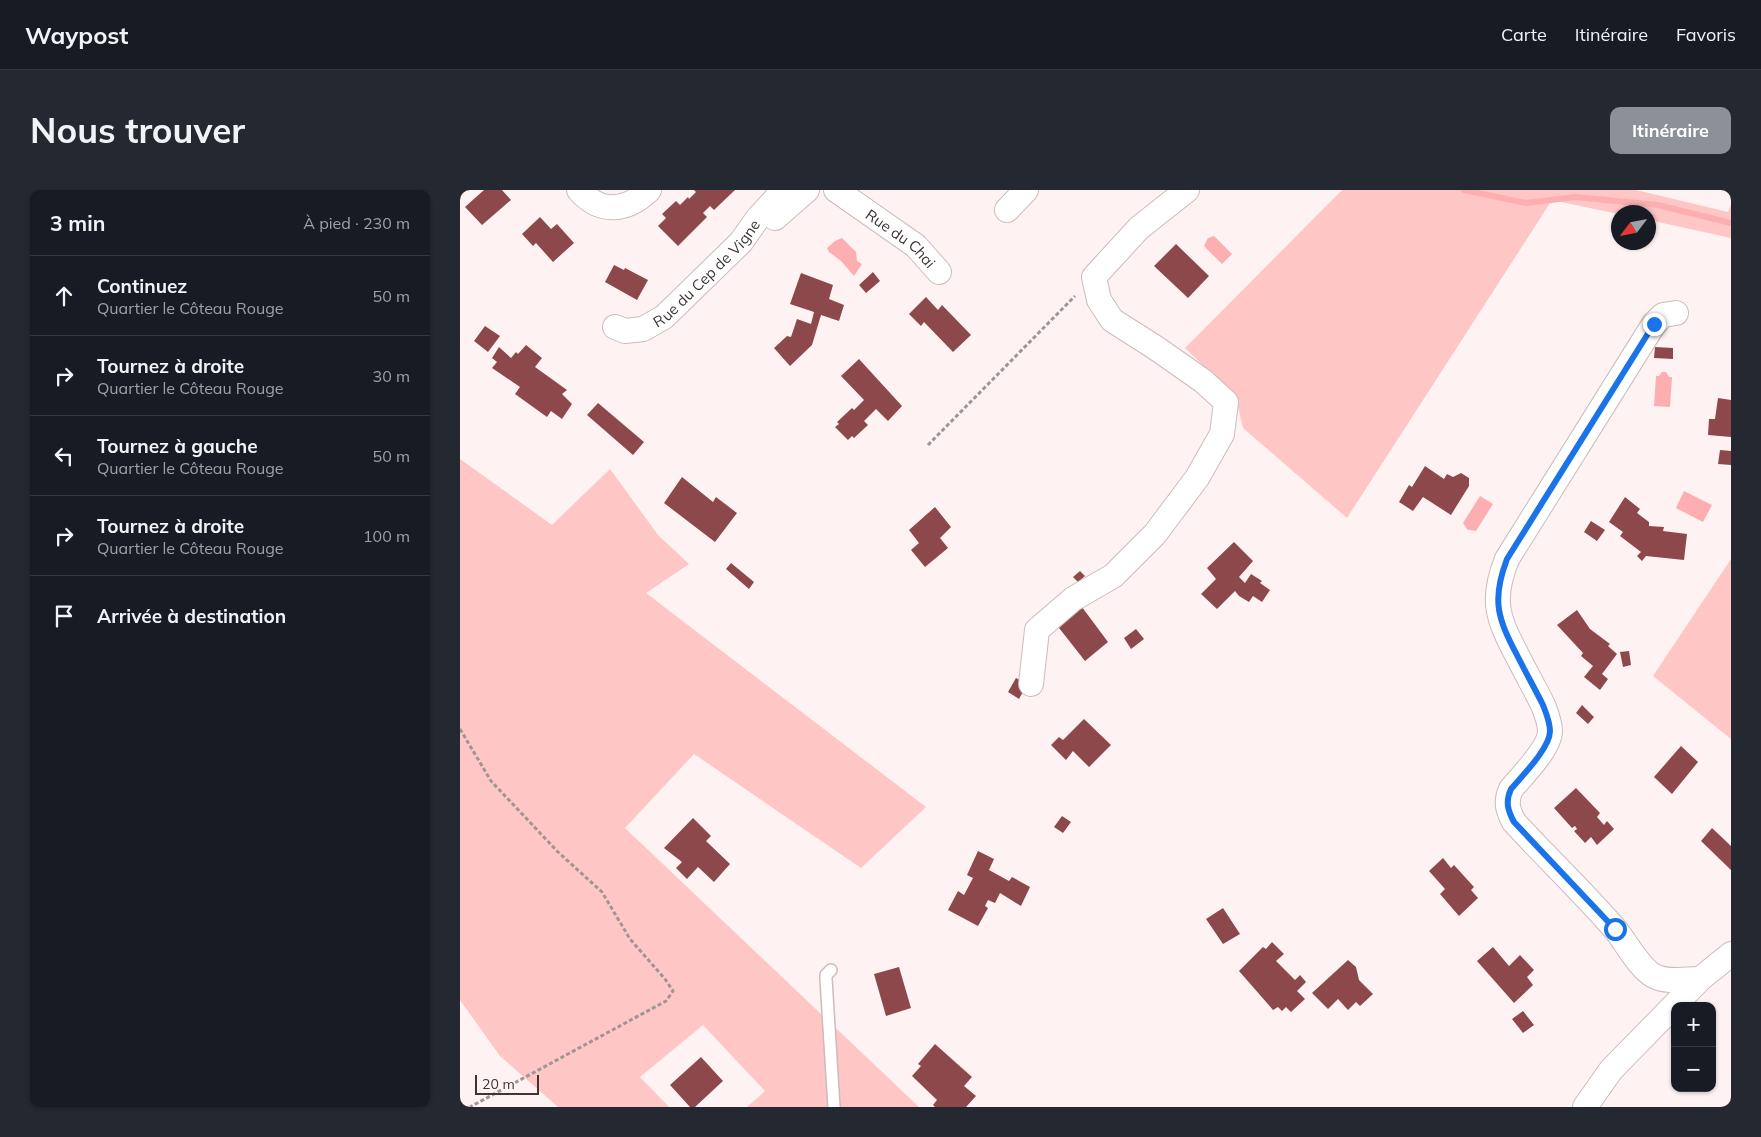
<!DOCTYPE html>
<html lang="fr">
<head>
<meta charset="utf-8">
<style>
	:root { --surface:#171b24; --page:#242831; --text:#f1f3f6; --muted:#9ea1a6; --line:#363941; --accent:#8c9099 }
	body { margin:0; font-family:Mulish,sans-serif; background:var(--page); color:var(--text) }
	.controls { position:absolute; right:15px; bottom:15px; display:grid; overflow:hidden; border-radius:10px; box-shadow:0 1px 4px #0004 }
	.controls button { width:45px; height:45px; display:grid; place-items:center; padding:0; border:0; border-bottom:1px solid var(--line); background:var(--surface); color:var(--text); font:25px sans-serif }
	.compass { position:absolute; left:1151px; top:15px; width:45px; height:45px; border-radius:50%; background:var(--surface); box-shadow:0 1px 4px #0004; rotate:238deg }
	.scale { position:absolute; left:15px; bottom:12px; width:64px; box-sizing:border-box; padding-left:5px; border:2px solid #3d3535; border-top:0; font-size:14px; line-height:18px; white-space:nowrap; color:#3d3535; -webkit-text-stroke:4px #fff2f2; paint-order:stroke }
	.stop { position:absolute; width:15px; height:15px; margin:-11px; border:4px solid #1a73e8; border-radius:50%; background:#fff }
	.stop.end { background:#1a73e8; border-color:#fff; box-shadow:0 1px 5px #0008 }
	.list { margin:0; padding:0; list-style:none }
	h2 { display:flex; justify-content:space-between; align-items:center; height:65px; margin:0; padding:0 20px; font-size:21px }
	h2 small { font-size:16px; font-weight:400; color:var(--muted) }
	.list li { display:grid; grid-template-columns:32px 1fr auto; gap:15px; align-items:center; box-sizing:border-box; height:80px; padding:0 20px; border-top:1px solid var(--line) }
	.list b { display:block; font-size:19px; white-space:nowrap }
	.list p { margin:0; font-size:16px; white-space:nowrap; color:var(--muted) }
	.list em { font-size:16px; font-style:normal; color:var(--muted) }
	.icon { flex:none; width:28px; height:28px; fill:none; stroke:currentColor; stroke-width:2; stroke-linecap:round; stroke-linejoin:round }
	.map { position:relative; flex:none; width:1271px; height:917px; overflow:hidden; border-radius:10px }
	header { display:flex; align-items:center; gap:30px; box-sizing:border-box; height:70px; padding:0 25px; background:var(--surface); border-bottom:1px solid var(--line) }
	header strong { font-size:24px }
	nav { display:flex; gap:28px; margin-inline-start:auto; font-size:18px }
	.intro { display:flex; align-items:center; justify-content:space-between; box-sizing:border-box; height:120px; padding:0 30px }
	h1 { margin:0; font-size:35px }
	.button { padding:12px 22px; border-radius:10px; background:var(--accent); color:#fff; font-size:18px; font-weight:700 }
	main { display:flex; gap:30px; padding:0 30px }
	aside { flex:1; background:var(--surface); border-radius:10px; box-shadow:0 1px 4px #0004 }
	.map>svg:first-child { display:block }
</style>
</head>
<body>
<header>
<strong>Waypost</strong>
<nav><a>Carte</a><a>Itinéraire</a><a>Favoris</a></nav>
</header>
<div class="intro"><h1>Nous trouver</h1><a class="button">Itinéraire</a></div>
<main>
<aside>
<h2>3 min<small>À pied · 230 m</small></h2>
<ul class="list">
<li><svg class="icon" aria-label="ahead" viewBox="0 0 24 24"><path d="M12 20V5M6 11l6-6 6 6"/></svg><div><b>Continuez</b><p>Quartier le Côteau Rouge</p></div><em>50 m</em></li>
<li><svg class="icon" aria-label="right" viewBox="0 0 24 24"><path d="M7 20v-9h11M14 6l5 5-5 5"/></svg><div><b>Tournez à droite</b><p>Quartier le Côteau Rouge</p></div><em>30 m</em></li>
<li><svg class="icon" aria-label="left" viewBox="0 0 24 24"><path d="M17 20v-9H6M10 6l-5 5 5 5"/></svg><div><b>Tournez à gauche</b><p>Quartier le Côteau Rouge</p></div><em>50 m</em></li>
<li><svg class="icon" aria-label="right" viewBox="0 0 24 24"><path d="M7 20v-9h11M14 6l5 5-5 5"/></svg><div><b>Tournez à droite</b><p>Quartier le Côteau Rouge</p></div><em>100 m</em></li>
<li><svg class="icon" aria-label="arrive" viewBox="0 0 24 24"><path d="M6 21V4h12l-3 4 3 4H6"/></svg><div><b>Arrivée à destination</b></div></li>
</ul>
</aside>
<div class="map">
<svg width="1271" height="917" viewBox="0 0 1271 917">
	<rect width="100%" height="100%" fill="#fff2f2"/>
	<path fill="#ffc6c6" d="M882,0H1176L1268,22L1271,15V48L1189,30L1188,22H1158V24L1092,10L887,328L783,238L778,217L765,196L725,158Z
		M0,269L92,335L150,279L198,345L229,374L186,403L466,617L401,678L234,564L165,638L459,917H287L305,901L243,835L180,887L209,917H98L40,866L0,810Z
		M1271,369V549L1193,486Z"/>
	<path fill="#fdaeb0" d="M754,46L772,64L762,74L744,56L748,48Z
		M382,48L396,62L397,71L402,74L394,86L381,71L369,62L367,58L375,51Z
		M1202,182H1206L1209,187H1212L1210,217L1194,216L1196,186H1199Z
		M1224,301L1252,315L1243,332L1216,318Z
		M1020,306L1033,314L1016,341C1006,339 1009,342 1003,333Z"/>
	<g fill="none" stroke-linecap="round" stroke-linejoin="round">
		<path stroke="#fdaeb0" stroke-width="6" d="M1004,0L1066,13L1115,7L1198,15L1271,33"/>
	</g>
	<path fill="#8d484c" d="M24,0H42L51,10L22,35L5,17Z
		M234,0H275L254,20L250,16L243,23L247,27L218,56L198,36L206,28L202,24L216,11L220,15L228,7L229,9L236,2Z
		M80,27L91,39L97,34L114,53L93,72L76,53L73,56L62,44Z
		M716,54L749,86L728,108L694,76Z
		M154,75L164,80L165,78L188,90L177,110L145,92Z
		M413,82L420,91L406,103L399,95Z
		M341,83L373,95L369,109L384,115L379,131L361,125L352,155L330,176L314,158L327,146L331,147L337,129L351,134L354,122L330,114Z
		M466,107L478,120L482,115L511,145L493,162L464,132L461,136L449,124Z
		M25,136L40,146L28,162L14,151Z
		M66,155L82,168L75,177L107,200L102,204L112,214L102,229L91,221L87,227L55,204L60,197L32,178L37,172L32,168L39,157L51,168L56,162L58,164Z
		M1195,157L1213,158V169L1194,168Z
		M399,169L442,216L428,231L416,219L404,231L408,235L394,248L392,246L388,250L375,237L379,234L377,232L392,218L394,220L404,210L381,186Z
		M1258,208L1271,210V247L1248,245L1249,229H1255Z
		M138,213L184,252L173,265L127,225Z
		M1260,260L1271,261V275L1258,274Z
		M965,276L984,289L987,284L993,287L1001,283L1009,288V296L991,325L963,307L953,321L939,312L949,295L952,297Z
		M222,287L253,312L256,307L277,323L255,352L204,313Z
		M1165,307L1180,319L1177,323L1189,332V336L1204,337L1203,341L1227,344L1224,370L1186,366L1182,371L1177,366L1181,362L1160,346L1163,342L1149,332Z
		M475,317L491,337L480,348L488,358L465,377L451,360L459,353L449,340Z
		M1131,331L1145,340L1137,351L1124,342Z
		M774,352L793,371L779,387L785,393L791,384L802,391L800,393L810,400L802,412L793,406L789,412L779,406L775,401L757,419L741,404L756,389L747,378Z
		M271,373L294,392L289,399L266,379Z
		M620,381L625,386L618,392L613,387Z
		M616,409L648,452L625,471L592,429Z
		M1117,420L1130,439L1150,454L1148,456L1157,464L1142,484L1148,489L1140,500L1124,487L1133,476L1121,466L1123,463L1097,435Z
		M676,439L684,449L671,459L664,448Z
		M1169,461L1171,475L1163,477L1160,462Z
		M556,488L567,494L559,509L548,502Z
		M1122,515L1134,527L1128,534L1116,523Z
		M624,529L651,555L629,577L613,561L606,570L591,555L599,547L603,550Z
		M1221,556L1238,572L1212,604L1194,587Z
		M1116,598L1140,623L1137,627L1144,635L1147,631L1154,639L1137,655L1131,647L1125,653L1114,641L1117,639L1115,636L1112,638L1094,618Z
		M602,626L611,632L603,643L594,637Z
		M233,628L251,646L246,651L270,674L254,692L238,677L227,689L216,678L222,672L204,658Z
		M1252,638L1271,656V680L1241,651Z
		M518,661L534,669L529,680L549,691L552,687L570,697L561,716L540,703L535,713L528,710L525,716L528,718L518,736L488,720L498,701L504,705L513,688L507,685Z
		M983,668L991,678L994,675L1014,697L1011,700L1018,708L999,726L980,704L985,699L969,681Z
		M763,718L780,744L763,754L746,729Z
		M812,752L824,764L816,771L835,790L840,785L846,792L837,801L845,809L831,822L826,817L822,821L818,817L813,820L779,781L803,757L806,759Z
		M1033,757L1049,776L1060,765L1074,780L1067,787L1073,795L1054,813L1017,771Z
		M888,770L896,777L899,790L913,804L900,816L896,812L888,820L878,809L868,819L852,803Z
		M439,777L451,818L426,826L414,784Z
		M1063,821L1074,835L1063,843L1052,829Z
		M475,854L512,887L504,896L516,906L506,917H475L473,915L477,910L452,886L461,876L458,874Z
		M241,867L263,891L235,917H230L210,895Z"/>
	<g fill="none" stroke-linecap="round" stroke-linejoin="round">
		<g stroke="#cebbbb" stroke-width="14">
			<path id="lane" d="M371,780L366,785V789L374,917"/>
		</g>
		<g stroke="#cebbbb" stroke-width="26">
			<g id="street">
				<path d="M119,0C140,24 166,22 189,0"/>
				<path id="s1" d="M376,0L456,56L479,82"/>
				<path d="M547,20L566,0"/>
				<path d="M315,28L347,0"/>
				<path d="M1216,123L1203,125L1194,134L1047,369C1030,411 1038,429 1058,467C1066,483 1075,499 1083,515C1086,523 1090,532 1090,541C1090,558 1062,586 1051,599C1045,612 1048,621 1054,632C1087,668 1123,702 1155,739C1166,752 1179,778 1194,786C1207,793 1225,789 1240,789"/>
				<path id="s2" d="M155,137L165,141L183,139L204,127L281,52L298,28L324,0"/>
				<path d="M571,494L577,440L613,409L653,386L695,344L737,288L762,244L766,212L743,191L696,158L652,130L639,110L634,87L679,38L727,0"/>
				<path d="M1125,917L1151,880L1240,789L1271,764"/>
			</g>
		</g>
		<path stroke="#9f9595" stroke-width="3" stroke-dasharray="4 2.5" stroke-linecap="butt" d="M468,255L615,106
			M0,539L31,591L98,662L142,702L170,749L205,789L213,801L206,811L10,917"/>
		<use href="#lane" stroke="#fff" stroke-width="11"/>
		<use href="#street" stroke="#fff" stroke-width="24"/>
	</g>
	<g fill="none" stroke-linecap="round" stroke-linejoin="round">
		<path stroke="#1a73e8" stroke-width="6" d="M1155,739L1054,632C1048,621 1045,612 1051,599C1062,586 1090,558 1090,541C1090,532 1086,523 1083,515C1075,499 1066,483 1058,467C1038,429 1031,411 1047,369L1194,134"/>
	</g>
	<g text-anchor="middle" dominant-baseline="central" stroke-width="5" stroke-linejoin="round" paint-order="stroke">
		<g font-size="15" fill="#3d3535" stroke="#fff2f2">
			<text stroke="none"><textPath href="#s1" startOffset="81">Rue du Chai</textPath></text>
			<text stroke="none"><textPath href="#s2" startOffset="114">Rue du Cep de Vigne</textPath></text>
		</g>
	</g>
</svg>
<div class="controls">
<button>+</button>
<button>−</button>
</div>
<svg class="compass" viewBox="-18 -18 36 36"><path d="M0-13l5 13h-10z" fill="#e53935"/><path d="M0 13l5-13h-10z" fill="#9ea1a6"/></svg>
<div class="scale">20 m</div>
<div class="stop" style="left:1155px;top:739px"></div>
<div class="stop end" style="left:1194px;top:134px"></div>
</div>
</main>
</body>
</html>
